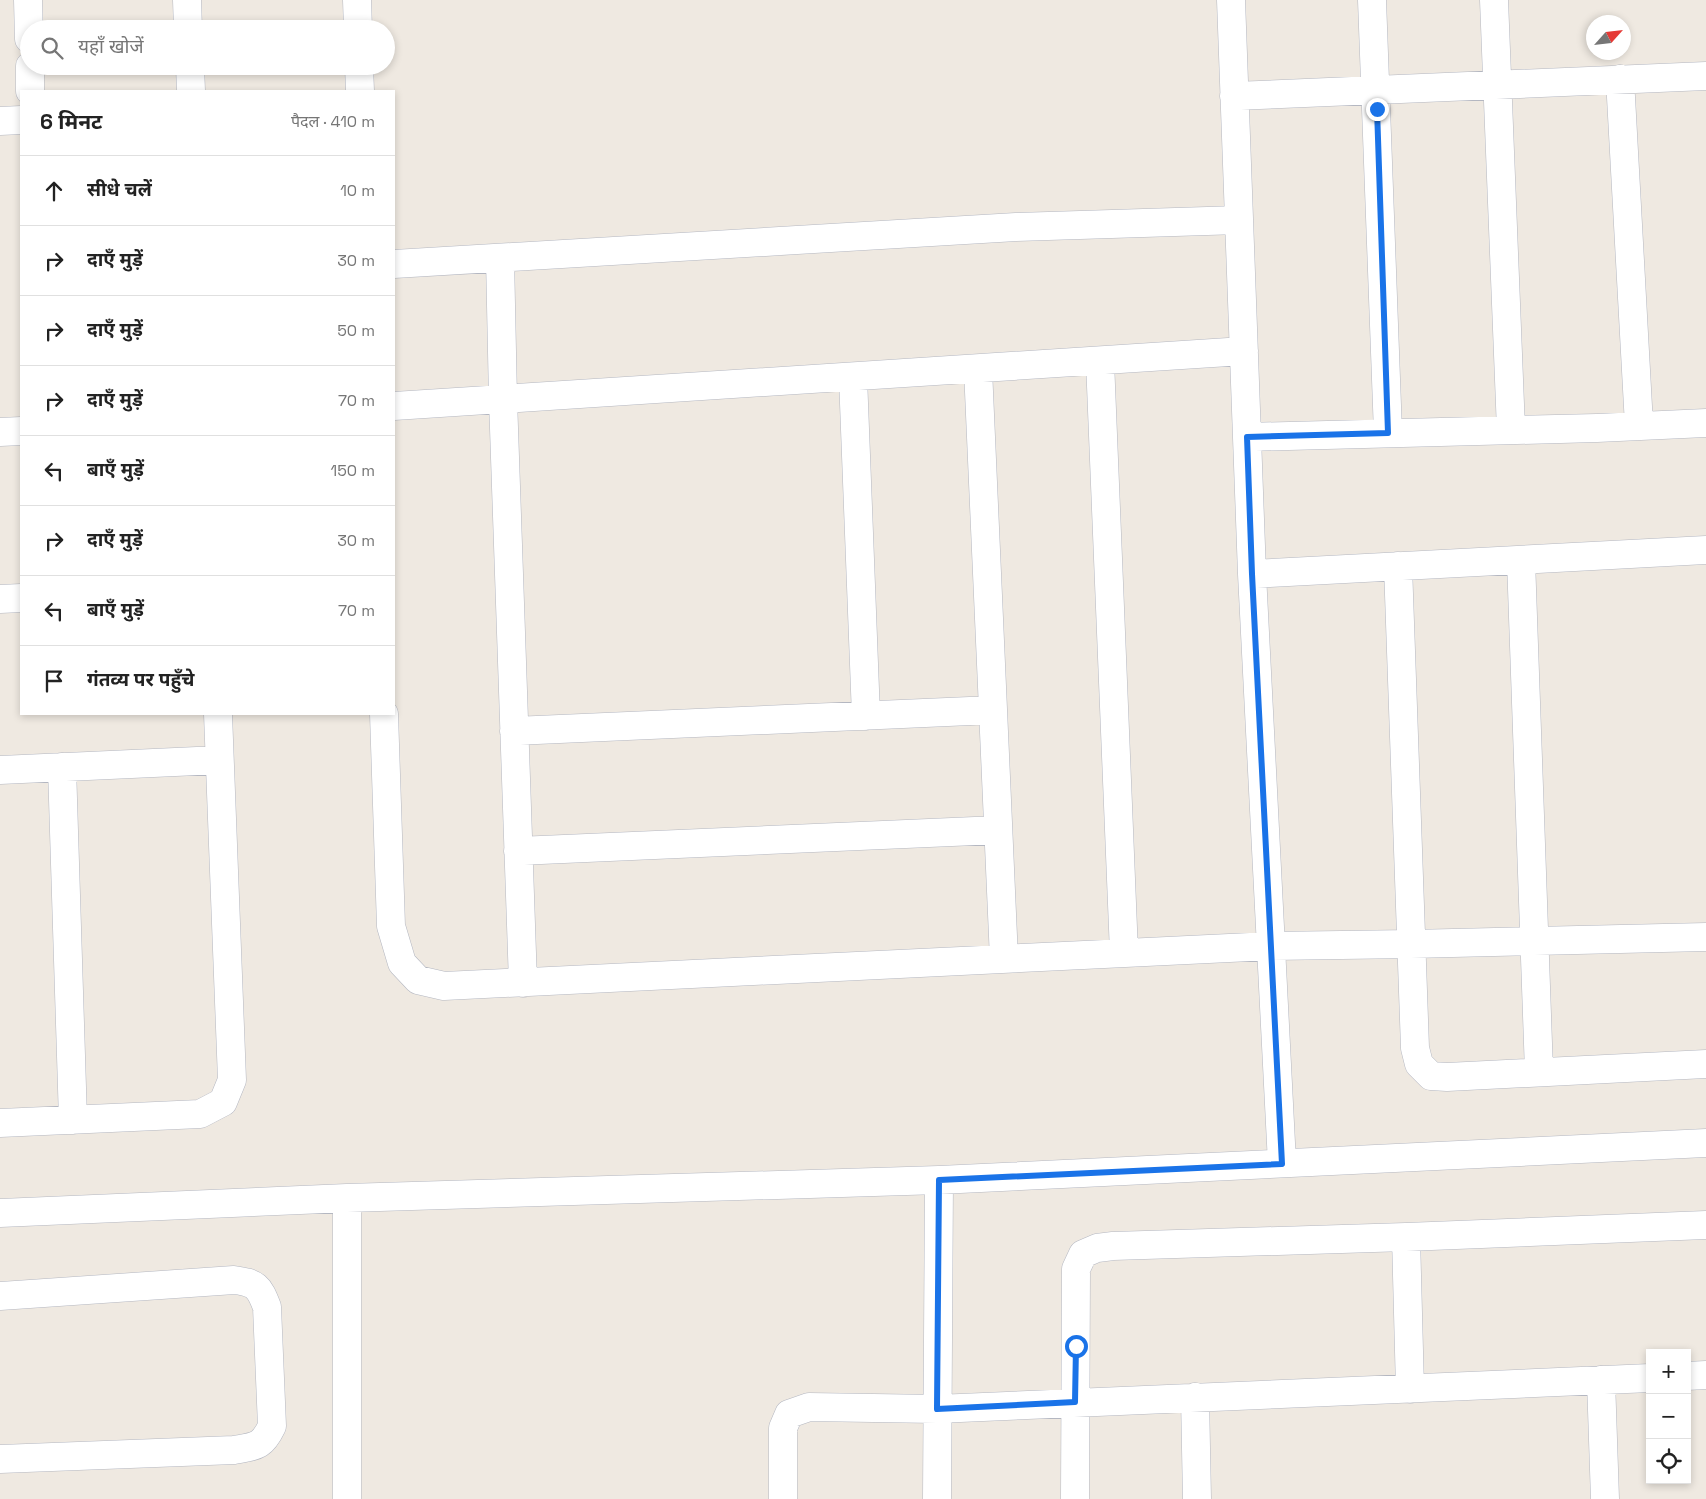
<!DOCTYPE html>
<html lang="hi">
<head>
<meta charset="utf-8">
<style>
	:root { --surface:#fff; --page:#f2f2f2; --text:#222; --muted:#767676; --line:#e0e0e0 }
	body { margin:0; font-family:"Space Grotesk","Noto Sans Devanagari",sans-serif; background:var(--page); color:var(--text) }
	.controls { position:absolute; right:15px; bottom:15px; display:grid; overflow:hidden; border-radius:0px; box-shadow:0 2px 8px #0003 }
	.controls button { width:45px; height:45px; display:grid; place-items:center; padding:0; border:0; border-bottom:1px solid var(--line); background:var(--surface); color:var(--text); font:25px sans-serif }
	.compass { position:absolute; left:1586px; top:15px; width:45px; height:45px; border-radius:50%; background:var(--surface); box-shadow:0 2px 8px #0003; rotate:63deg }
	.stop { position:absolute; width:15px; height:15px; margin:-11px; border:4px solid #1a73e8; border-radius:50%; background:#fff }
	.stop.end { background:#1a73e8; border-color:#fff; box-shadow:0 1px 5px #0008 }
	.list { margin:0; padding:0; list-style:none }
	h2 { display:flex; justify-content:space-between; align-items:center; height:65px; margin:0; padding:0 20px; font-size:21px }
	h2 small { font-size:16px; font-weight:400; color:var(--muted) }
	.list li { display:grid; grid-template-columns:32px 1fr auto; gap:15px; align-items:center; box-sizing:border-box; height:70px; padding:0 20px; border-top:1px solid var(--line) }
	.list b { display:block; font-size:19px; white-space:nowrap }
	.list em { font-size:16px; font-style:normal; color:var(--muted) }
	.icon { flex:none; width:28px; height:28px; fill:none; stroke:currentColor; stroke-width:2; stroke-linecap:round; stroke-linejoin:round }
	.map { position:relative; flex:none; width:1706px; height:1499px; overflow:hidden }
	.search { position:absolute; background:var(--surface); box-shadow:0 2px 8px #0003; left:20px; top:20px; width:375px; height:55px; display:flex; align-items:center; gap:12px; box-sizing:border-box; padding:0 18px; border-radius:28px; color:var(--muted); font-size:19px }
	.panel { position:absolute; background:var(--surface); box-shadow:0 2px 8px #0003; left:20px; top:90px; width:375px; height:625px; border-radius:0px }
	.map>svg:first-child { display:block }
</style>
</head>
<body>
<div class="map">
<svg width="1706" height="1499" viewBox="0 0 1706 1499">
	<rect width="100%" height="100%" fill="#efe9e1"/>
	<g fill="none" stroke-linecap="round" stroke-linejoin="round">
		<g stroke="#b4b7c1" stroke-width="29">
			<path id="minor" d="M28,0L29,39
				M187,0L188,29
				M357,0L358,29
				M1231,0L1252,574L1282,1163
				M1372,0L1388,433
				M1494,0L1511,430
				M30,66V91
				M190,66L191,91
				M359,66L360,91
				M1620,79L1639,425
				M1234,96L1706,76
				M0,121L21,120
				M500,258L503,399L523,983
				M394,264L1016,227L1239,220
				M1100,361L1124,953
				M978,369L1004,959
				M853,377L866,716
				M394,406L1244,351
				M0,432L21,431
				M1247,437L1597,428L1706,423
				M1521,560L1539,1072
				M1398,566L1415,1048L1419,1064L1431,1076L1447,1077L1706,1064
				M1252,574L1706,550
				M0,599L21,598
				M384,714L391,926L402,963L418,980L444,986L1271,946L1411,944L1706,937
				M514,731L993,710
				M62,767L73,1120
				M0,770L219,760
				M518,851L998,830
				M0,1123L200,1114L223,1102L232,1080L218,714
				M347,1198V1499
				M0,1213L347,1198L939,1180L1706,1143
				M1406,1237L1410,1389
				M0,1296L234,1280C256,1283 259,1286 267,1307L272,1426C262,1447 256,1446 234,1450L0,1459
				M1687,1376L1706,1375
				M1601,1380L1605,1499
				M1195,1397L1197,1499
				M783,1499V1428L789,1414L809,1407L937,1409L1650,1378
				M937,1499L939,1180
				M1075,1499L1076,1269L1083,1254L1097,1248L1113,1246L1406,1237L1706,1225"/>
		</g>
		<use href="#minor" stroke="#fff" stroke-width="28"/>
	</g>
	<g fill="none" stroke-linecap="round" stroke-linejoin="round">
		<path stroke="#1a73e8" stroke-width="6" d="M1076,1346L1075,1402L937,1409L939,1180L1282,1164L1252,574L1247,437L1388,433L1377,109"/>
	</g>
</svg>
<div class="controls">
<button>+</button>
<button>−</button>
<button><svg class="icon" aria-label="locate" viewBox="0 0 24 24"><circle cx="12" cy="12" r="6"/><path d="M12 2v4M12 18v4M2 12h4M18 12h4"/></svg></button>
</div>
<svg class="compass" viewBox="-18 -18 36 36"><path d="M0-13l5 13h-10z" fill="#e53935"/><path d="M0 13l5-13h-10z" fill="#767676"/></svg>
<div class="stop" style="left:1076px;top:1346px"></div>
<div class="stop end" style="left:1377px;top:109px"></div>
<div class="search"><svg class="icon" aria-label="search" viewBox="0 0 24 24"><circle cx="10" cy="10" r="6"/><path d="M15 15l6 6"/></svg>यहाँ खोजें</div>
<section class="panel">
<h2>6 मिनट<small>पैदल · 410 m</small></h2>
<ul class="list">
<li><svg class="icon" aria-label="ahead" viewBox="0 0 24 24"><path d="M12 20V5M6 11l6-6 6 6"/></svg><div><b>सीधे चलें</b></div><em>10 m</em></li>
<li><svg class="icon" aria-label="right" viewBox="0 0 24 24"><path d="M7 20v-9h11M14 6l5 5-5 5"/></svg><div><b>दाएँ मुड़ें</b></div><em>30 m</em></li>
<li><svg class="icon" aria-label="right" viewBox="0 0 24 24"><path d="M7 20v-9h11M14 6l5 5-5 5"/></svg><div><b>दाएँ मुड़ें</b></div><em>50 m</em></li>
<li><svg class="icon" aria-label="right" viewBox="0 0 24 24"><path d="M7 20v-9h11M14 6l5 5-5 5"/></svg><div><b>दाएँ मुड़ें</b></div><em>70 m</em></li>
<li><svg class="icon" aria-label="left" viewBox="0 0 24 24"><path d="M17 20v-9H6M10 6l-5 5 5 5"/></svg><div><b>बाएँ मुड़ें</b></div><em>150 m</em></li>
<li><svg class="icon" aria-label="right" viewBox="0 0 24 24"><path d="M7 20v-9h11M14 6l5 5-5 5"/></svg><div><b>दाएँ मुड़ें</b></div><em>30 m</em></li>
<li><svg class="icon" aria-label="left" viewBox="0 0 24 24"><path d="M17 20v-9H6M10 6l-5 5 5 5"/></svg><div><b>बाएँ मुड़ें</b></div><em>70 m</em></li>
<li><svg class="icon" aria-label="arrive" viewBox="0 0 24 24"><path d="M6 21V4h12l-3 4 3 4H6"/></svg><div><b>गंतव्य पर पहुँचे</b></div></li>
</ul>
</section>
</div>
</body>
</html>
